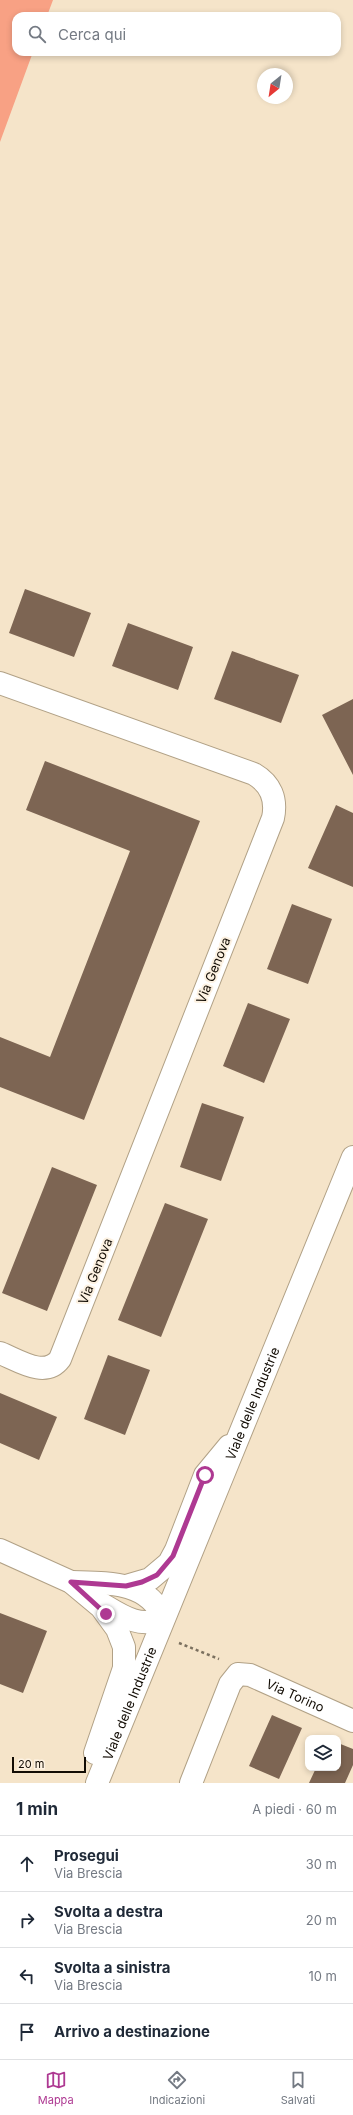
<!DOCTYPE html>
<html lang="it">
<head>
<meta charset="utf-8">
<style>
	:root { --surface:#fff; --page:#f6f6f7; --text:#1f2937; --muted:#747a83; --line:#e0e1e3; --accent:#ae3992 }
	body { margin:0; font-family:Inter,sans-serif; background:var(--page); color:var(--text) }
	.controls { position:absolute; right:12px; bottom:12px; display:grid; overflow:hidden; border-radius:8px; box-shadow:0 2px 6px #0003 }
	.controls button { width:36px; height:36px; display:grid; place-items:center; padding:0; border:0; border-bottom:1px solid var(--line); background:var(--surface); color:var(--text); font:20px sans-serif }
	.compass { position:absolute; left:257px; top:68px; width:36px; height:36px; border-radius:50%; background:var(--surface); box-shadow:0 2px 6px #0003; rotate:210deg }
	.scale { position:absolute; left:12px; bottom:10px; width:74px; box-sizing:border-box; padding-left:4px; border:2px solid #120c04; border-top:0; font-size:11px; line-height:14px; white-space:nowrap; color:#120c04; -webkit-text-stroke:3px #fdf2e2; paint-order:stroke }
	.stop { position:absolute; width:12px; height:12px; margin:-9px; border:3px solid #ae3992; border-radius:50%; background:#fff }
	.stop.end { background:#ae3992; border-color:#fff; box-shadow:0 1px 4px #0008 }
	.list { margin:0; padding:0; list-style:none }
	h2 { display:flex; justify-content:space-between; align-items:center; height:52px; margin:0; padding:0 16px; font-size:17px }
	h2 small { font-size:13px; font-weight:400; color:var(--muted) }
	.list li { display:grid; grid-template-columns:26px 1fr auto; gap:12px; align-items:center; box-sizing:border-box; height:56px; padding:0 16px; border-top:1px solid var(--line) }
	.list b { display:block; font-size:15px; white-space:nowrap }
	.list p { margin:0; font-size:13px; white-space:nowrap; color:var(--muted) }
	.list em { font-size:13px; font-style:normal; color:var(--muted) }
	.icon { flex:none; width:22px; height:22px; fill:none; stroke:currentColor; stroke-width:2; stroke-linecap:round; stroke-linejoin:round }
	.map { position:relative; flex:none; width:353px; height:1783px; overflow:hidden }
	.search { position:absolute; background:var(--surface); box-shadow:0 2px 6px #0003; left:12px; right:12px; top:12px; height:44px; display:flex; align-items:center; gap:10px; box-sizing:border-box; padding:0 14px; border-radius:12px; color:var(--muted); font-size:15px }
	.sheet { height:276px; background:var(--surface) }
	nav { display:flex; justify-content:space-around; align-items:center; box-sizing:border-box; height:56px; border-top:1px solid var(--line); background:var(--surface); font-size:11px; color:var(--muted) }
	nav a { display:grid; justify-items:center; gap:2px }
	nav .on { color:var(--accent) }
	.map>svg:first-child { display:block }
</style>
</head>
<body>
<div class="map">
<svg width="353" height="1783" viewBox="0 0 353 1783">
	<rect width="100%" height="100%" fill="#f5e4c9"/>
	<path fill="#f8a184" d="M0,0H53L47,16H16V52H33L0,142Z"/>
	<path fill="#7d6553" d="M25,589L91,613L74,657L9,633Z
		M128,623L193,647L178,690L112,666Z
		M232,651L299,675L281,723L214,699Z
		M353,699V775L322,715Z
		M45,761L200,821L84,1120L0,1087V1037L50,1057L130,851L26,810Z
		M336,805L353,813V887L308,868Z
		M292,904L332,919L308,984L267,969Z
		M248,1003L290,1019L264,1083L223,1066Z
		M202,1103L244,1117L221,1181L180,1167Z
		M52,1167L97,1185L47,1311L2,1293Z
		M165,1203L208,1219L161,1337L118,1320Z
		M108,1355L150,1370L125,1435L84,1419Z
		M0,1393L57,1417L39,1460L0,1443Z
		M0,1613L47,1631L23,1693L0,1684Z
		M272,1715L302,1728L279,1779L249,1766Z
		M338,1743L353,1749V1765L345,1783H309L316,1768H338Z"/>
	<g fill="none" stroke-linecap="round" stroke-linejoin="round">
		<g stroke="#b1a186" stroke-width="24">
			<g id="street">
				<path d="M0,683L254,774C271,784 277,799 273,818L60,1359C45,1379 18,1360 0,1353"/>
				<path id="s1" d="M191,1783L230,1684L238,1674L250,1675L353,1721"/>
			</g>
		</g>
		<g stroke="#b1a186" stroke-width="24">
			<g id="secondary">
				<path d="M0,1550L71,1582L101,1607L117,1629L124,1647V1668L95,1753"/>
				<path d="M71,1582C104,1583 149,1580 163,1618"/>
				<path d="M126,1586L150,1579L169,1563L176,1550L205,1475L229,1446"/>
				<path d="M102,1604C122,1616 140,1629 163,1618"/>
				<path id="s2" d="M97,1783C182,1574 268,1366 353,1157"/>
			</g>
		</g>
		<path stroke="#7b705f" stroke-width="2.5" stroke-dasharray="3 3" stroke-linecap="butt" d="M179,1643L219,1659"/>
		<use href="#street" stroke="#fff" stroke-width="22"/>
		<use href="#secondary" stroke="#fff" stroke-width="22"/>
	</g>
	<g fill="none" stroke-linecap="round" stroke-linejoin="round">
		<path stroke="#ae3992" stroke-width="5" d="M106,1614L71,1582L126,1586L142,1582L157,1575L173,1556L205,1475"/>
	</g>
	<g text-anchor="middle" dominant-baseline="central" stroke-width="4" stroke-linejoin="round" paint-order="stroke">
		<g font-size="13" fill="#120c04" stroke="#fdf2e2">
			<text transform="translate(213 970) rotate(-68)">Via Genova</text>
			<text transform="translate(95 1271) rotate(-68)">Via Genova</text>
			<text stroke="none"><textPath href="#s2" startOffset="410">Viale delle Industrie</textPath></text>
			<text stroke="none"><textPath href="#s1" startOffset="181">Via Torino</textPath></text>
			<text stroke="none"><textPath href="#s2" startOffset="86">Viale delle Industrie</textPath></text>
		</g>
	</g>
</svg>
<div class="controls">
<button><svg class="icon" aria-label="layers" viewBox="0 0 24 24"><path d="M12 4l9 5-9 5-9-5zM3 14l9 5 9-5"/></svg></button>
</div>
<svg class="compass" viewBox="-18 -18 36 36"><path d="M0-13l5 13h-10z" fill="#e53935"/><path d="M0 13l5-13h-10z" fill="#747a83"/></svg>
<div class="scale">20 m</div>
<div class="stop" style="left:205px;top:1475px"></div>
<div class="stop end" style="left:106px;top:1614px"></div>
<div class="search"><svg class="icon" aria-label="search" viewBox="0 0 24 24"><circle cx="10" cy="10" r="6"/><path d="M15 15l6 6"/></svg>Cerca qui</div>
</div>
<section class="sheet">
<h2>1 min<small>A piedi · 60 m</small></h2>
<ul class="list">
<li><svg class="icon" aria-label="ahead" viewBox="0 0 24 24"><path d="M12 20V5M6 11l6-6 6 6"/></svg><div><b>Prosegui</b><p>Via Brescia</p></div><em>30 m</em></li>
<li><svg class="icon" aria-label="right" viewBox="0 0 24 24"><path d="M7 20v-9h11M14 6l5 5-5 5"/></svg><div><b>Svolta a destra</b><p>Via Brescia</p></div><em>20 m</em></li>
<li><svg class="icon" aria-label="left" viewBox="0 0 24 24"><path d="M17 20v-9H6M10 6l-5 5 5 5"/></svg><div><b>Svolta a sinistra</b><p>Via Brescia</p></div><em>10 m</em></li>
<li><svg class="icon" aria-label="arrive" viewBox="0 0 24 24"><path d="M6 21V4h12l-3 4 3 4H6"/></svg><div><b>Arrivo a destinazione</b></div></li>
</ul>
</section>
<nav>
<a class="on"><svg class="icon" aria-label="map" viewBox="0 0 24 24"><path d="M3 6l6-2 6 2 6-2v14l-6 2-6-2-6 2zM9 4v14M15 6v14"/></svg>Mappa</a>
<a><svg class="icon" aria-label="directions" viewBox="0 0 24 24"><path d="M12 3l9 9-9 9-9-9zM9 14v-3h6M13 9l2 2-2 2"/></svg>Indicazioni</a>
<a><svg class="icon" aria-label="saved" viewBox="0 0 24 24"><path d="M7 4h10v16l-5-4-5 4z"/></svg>Salvati</a>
</nav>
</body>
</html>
